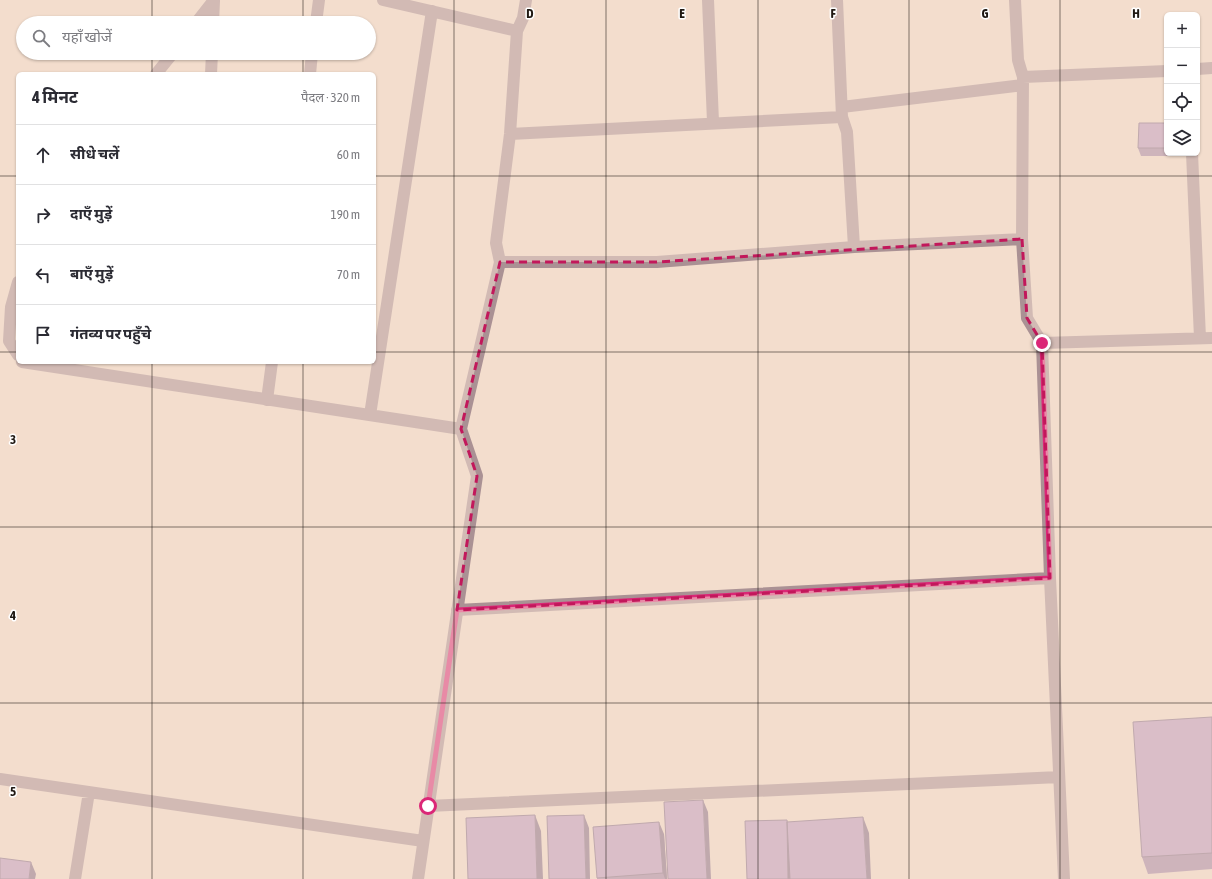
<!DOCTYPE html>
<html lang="hi">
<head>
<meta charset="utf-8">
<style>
	:root { --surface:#fff; --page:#f2f2f3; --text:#2b2b33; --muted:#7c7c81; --line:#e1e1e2 }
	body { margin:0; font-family:"Asap Condensed","Noto Sans Devanagari",sans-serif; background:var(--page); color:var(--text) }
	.controls { position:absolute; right:12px; top:12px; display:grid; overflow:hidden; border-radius:6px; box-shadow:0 1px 3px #0004 }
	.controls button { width:36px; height:36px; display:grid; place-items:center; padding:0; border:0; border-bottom:1px solid var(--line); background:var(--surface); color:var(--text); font:20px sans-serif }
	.stop { position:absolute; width:12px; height:12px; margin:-9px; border:3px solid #db2777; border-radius:50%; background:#fff }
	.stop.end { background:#db2777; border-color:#fff; box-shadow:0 1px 4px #0008 }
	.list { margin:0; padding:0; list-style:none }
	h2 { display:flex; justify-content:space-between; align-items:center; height:52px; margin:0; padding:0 16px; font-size:17px }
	h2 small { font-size:13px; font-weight:400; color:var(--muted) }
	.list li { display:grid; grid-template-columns:26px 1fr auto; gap:12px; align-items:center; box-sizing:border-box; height:60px; padding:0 16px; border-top:1px solid var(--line) }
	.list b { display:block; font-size:15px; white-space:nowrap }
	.list em { font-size:13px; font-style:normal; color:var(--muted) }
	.icon { flex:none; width:22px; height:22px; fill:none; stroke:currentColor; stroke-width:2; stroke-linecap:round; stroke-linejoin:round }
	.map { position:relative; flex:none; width:1212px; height:879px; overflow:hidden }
	.search { position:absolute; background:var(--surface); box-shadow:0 1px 3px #0004; left:16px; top:16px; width:360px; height:44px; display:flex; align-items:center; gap:10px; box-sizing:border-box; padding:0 14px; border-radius:22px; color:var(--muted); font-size:15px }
	.panel { position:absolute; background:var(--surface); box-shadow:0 1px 3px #0004; left:16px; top:72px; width:360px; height:292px; border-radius:6px }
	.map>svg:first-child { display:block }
</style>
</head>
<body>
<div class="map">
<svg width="1212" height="879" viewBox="0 0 1212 879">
	<rect width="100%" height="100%" fill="#f3ddcd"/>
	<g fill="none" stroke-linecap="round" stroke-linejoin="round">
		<path stroke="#aa9194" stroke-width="12" d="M383,0L517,31
			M708,0L713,122
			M837,0L842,117L847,132L854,247
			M1015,0L1018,60L1023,77
			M196,23L214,0
			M213,23L214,1
			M316,23L319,0
			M1197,69L1212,68
			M156,74L173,53
			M211,74L212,53
			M310,74L312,53
			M842,107L1023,85
			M510,134L842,117
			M1192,153L1200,338
			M500,262H657L854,247L1022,239
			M18,282L11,307L9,341L18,355
			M1042,343L1212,338
			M22,362L461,429
			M267,400L272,362
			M370,415L432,11
			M457,610L1050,578
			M0,779L423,841
			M428,806L1059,777
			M75,879L89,792
			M418,879L477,476L461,429L500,262L496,243L510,134L517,31L523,18L526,0
			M1064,879L1050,578L1042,343L1027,318L1022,239L1023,77L1167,71"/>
	</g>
	<path fill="#a284a5" d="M1167,123V153H1187V156H1141L1138,148Z
		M1212,717V869L1148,874L1142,857Z
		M664,834L667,879H597V878Z"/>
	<path fill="#846b86" d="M703,800L708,812L711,879H707Z
		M535,815L541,831L543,879H537Z
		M584,815L589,828L590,879H586Z
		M863,817L869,833L871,879H867Z
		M787,820L791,833L792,879H788Z
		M659,822L664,834L667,879H665L663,873Z
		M31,862L36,874L35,879H29Z"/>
	<path fill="#bc99c0" stroke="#846b86" d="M1139,123H1167V148H1138Z
		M1212,717V853L1142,857L1133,722Z
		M703,800L707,879H668L664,802Z
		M535,815L537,879H468L466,818Z
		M584,815L586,879H549L547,816Z
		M863,817L867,879H790L787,822Z
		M787,820L788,879H747L745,821Z
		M659,822L663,873L597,878L593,827Z
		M0,858L31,862L29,879H0Z"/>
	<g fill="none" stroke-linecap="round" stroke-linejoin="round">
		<path stroke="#db2777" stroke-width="5" d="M428,806L457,610L1050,578L1042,343"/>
	</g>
	<path d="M0 0H1212V879H0ZM1022,239L1027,318L1042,343L1050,578L457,610L477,476L461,429L500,262H657Z" fill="#f3ddcd" fill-opacity=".55" fill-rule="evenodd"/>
	<path fill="none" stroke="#c2185b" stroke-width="3" stroke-dasharray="8 5" stroke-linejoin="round" d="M1022,239L1027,318L1042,343L1050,578L457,610L477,476L461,429L500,262H657Z"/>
	<path fill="none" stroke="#1f1812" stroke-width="1" stroke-opacity="0.55" d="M152,0V23M303,0V23M454,0V879M606,0V879M758,0V879M909,0V879M1060,0V879M152,53V74M303,53V74M0,176H18M374,176H1212M0,352H18M374,352H1212M152,362V879M303,362V879M0,527H1212M0,703H1212"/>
	<g font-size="13" text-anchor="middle" font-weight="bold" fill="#1f1812" stroke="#fff" stroke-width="3" stroke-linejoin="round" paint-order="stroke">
		<text x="530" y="18">D</text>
		<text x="682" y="18">E</text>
		<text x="833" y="18">F</text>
		<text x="985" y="18">G</text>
		<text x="1136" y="18">H</text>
		<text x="13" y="444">3</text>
		<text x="13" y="620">4</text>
		<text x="13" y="796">5</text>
	</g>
</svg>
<div class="controls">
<button>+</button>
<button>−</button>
<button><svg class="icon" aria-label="locate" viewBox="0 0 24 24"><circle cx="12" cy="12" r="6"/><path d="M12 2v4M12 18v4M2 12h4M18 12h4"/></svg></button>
<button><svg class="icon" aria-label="layers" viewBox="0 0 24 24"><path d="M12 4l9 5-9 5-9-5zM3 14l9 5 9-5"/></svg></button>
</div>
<div class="stop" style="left:428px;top:806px"></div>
<div class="stop end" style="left:1042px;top:343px"></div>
<div class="search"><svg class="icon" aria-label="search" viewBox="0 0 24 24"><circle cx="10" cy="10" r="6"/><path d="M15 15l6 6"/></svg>यहाँ खोजें</div>
<section class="panel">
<h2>4 मिनट<small>पैदल · 320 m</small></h2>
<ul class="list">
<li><svg class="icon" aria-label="ahead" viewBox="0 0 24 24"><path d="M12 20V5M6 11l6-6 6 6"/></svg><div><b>सीधे चलें</b></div><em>60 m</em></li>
<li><svg class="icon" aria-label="right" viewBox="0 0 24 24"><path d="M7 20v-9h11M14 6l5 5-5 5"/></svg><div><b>दाएँ मुड़ें</b></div><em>190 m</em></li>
<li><svg class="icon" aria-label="left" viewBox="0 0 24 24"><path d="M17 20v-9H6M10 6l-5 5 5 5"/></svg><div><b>बाएँ मुड़ें</b></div><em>70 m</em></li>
<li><svg class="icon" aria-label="arrive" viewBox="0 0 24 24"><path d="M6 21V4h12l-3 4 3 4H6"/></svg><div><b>गंतव्य पर पहुँचे</b></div></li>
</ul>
</section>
</div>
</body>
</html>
